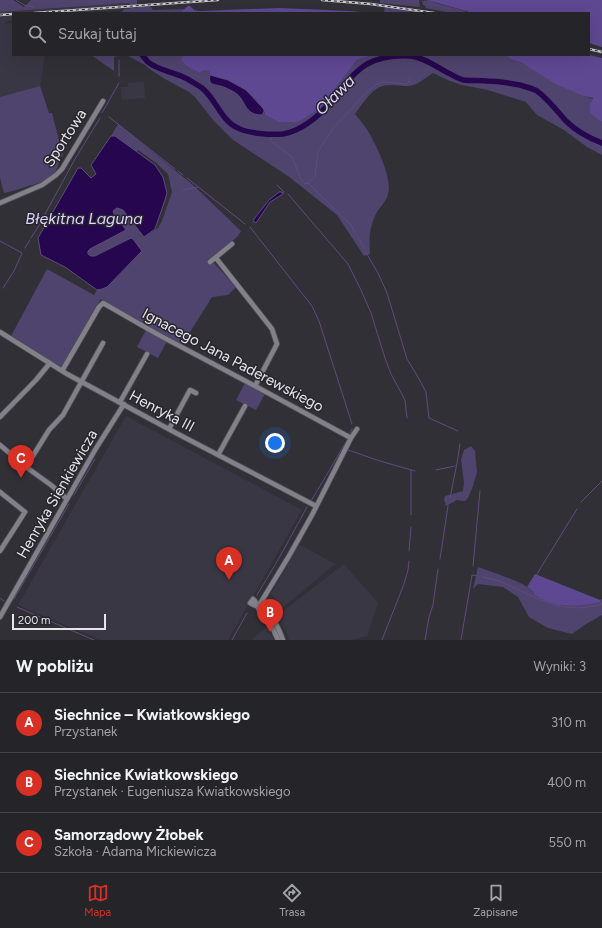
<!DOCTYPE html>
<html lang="pl">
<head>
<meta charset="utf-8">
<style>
	:root { --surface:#252429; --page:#313035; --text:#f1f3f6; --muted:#a3a4a8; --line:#424146; --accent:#d93025 }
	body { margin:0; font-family:Figtree,sans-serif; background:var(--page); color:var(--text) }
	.scale { position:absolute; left:12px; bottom:10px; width:94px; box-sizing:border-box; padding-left:4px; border:2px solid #e6e6ea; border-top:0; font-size:11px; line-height:14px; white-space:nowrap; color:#e6e6ea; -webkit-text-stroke:3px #28262d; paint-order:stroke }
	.you { position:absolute; left:275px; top:443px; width:14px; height:14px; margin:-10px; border:3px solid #fff; border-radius:50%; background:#1a73e8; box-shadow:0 0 0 6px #1a73e833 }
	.badge { display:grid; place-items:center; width:26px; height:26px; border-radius:50%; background:var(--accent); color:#fff; font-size:13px; font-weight:700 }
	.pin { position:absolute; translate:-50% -33px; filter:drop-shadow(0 1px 2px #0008) }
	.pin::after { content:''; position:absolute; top:21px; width:14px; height:12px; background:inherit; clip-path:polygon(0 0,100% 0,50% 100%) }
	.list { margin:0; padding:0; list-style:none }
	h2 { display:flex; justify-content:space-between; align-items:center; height:52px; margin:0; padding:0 16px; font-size:17px }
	h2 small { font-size:13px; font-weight:400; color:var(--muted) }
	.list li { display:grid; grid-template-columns:26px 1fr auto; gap:12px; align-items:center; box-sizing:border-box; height:60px; padding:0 16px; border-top:1px solid var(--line) }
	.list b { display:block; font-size:15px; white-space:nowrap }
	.list p { margin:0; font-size:13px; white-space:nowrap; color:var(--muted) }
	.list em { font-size:13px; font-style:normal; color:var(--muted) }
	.icon { flex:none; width:22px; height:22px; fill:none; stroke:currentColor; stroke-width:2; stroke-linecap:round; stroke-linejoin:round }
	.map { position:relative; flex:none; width:602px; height:640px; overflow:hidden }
	.search { position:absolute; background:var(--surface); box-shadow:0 4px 16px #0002; left:12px; right:12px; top:12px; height:44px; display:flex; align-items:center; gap:10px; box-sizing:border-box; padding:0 14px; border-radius:0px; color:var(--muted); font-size:15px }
	.sheet { height:232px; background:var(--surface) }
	nav { display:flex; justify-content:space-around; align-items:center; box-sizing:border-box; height:56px; border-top:1px solid var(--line); background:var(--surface); font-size:11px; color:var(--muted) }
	nav a { display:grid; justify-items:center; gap:2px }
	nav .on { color:var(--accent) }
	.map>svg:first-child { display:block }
</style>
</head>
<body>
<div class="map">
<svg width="602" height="640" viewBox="0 0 602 640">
	<rect width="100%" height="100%" fill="#313037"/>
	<path fill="#3a3744" d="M130,3V9L67,13H13V20L5,22V24L13,23V55H45L40,86L0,97V12Z
		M144,82L145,98L122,100L121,87H128V83Z
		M126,416L302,510L228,640H101L18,605Z
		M299,544L335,564L275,614L273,612L276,606L275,600L271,594Z
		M344,564L378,603L367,636L351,640H289L286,632L277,616Z
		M267,627L274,640H251Z"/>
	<path fill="#4f446e" d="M0,0H13L24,7L31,0H137V4L130,5L129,3L0,12Z
		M380,0H419L420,7L380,3Z
		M430,0L436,3L465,11L464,13H452L425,8L426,6L423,5L422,1Z
		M150,6L153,10L185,9L182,11V13H122L123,10L125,9H130V8Z
		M385,6L411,10L412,11H416V13H384Z
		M91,55H122L114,57V71Z
		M128,55H182L181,60L186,66L199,73L205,70H211L209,78L213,85C223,86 236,91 242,99C244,102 245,105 246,108L262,115L264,112L265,115L278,122H298L320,109L357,60L372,55H505L510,59L522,63L583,96L593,99L600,121L602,122V155L587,147L564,130L537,115L526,102L488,90L462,85L450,81L433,73C425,78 416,87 405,86C397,86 388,84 380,87C371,90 361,106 355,114C358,118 363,123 366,128C375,142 393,178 388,194C387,200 380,207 377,212C369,227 369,238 370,254L364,256L337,215L288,176L233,140L213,120L195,97L189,92L165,79L151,70L145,65L128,56Z
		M40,86L49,113H52L63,156L59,157C59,177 45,182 28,186C20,189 12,191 4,193L0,178V97Z
		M118,124L193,185L241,231L237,237L209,261L211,264L214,263L236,287L228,295L212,297L182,345L143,325L134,317L126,315L101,299L61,368L11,336L47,269L94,295L97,290L102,289L107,287L141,251L133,239L131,238L95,256H91L88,254V251L90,249L126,230L114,214L113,211L117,207L123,210L144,237L158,228L162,221L172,192L168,174L155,162L138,150L137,152L115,136H111Z
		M146,330L167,341L158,358L137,347Z
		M245,383L265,394L256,410L236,400Z
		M471,446L475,451L477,472L473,486L468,498L465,501L457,500L446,506L444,499L445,496L463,491L464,483L461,460L464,450Z
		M478,567C491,572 525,582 533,592C535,593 536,595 537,597L600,602V600L602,599V615L586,624L572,634L548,628L529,617L518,597L503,587L478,584L473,589Z"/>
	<path fill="#5f4892" d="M427,0H602V47L589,43V13H473Z
		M188,6H190L194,10L199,11L279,8L351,11L372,13H182V11Z
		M182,55H372L357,60L320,109L298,122H278L265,115L264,110L246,90L228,80L210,75V70H205L199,73L186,66L181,60Z
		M505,55H589L602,58V122L600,121L590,113V105L593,98L583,96L554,83L522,63L510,59Z
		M535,574L600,600V602C579,607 557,608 538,597C535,596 535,593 532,591C531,589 529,588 527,587Z"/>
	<path fill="#26074f" stroke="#604a7e" d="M210,75L228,80L246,90L262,107L264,110V112L262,115C243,115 247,100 234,92C230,90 225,87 220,86C213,84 208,85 210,75Z
		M111,136H115L155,165L163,177L167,193L165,200L155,229L144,237L123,210L117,208L113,211L114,214L126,230L90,249L88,251V254L91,256H95L131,238L133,239L142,251L107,287L102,289L97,290L65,267L41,255L38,238L78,168H81L91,178L96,174L91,165Z
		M279,192H282L283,194L270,202L256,223L253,221L254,219L269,200Z"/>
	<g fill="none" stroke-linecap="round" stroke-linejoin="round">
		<path stroke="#604a7e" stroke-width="1" d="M16,0L26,6L34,7
			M119,60V76
			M102,113L119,83
			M109,117L175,169
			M271,135V141L292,157L301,179L305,184L307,183L309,184L350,224L363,246L368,256L378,273L387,293L407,359L418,377L426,392L429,418L458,431
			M178,171L183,175
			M187,178L245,224
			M307,183L315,177L318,151L334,127L366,93L377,84L384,82L406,84L409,82L410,78
			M277,185L284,192L282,193
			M183,190L198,187
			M288,194L348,264L361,290L371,313L385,358L391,374L405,400L407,418
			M250,227L312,306L319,321L352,424
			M31,238L38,227L75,159L100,118
			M0,241L22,253L14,271L3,288
			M25,248L30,240
			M350,433L352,429
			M348,450L380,461L415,471
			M436,470L455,466
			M74,495L95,459
			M450,498L457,463L460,444
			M311,501L326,476L347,440
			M581,502L602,481
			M411,515V470
			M409,551L411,527
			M440,559L448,506
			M473,566L480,491
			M483,577C490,579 498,580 504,583C538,598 563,616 602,604
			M529,587L577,509
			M257,595L278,560L307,507
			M0,598L4,601
			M14,599L69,504
			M17,607L94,640
			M232,640L247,613
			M382,640L404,584L408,570L409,561
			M425,640L429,617L433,605L438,569
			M461,640L472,575L478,576"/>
		<path stroke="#26074f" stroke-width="5.5" d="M142,55C144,57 146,60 148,62C156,69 171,72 181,76C188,79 196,84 202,88C216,99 221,121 238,128C243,131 250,132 256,133C265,134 273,135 283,134C300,131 317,118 328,105C340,91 351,74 367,64C380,57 397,55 411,56C427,58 440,70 454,76C457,78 460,79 463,80C471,81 479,80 487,81C498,81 509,83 520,85C525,87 532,88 537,91C548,99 557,111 566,121C576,131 589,138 602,143"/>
		<g stroke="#4e4e54" stroke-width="6">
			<path id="minor" d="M0,203L42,185L56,175L62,169L103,101
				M216,258L272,329L277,344L255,386
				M210,262L232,244
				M0,332L67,374L176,433L316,506
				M62,371L99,307L103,303L157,334L255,386L351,438
				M120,402L147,354
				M0,417L36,380L50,363
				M169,429L190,390L196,393
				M0,445L26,467L51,485L67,499
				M218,455L245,406
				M26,467L49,430L63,415L103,343
				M0,492L25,512L0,551
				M258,607L289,556L312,515L351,438L357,429
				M0,617L95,450L124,404
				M278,640L273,629L259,610C257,605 257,602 253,599L250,603C254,606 260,606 264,610C274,617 279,629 283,640"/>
		</g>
		<use href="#minor" stroke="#828089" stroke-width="4.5"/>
		<g stroke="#c8c7cc" stroke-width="2.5">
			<path id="rail" d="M322,0L371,4L434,13
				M34,13L218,0
				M0,15L13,14
				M589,49L602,52"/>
		</g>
		<use href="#rail" stroke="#28262d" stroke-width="1" stroke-dasharray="3" stroke-linecap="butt"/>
	</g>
	<g text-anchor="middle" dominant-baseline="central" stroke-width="3" stroke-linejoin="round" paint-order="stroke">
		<g font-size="15" fill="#e6e6ea" stroke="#28262d">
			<text transform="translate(65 138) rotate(-57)">Sportowa</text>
			<text transform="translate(233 360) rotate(28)">Ignacego Jana Paderewskiego</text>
			<text transform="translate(162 411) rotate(28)">Henryka III</text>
			<text transform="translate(57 494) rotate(-60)">Henryka Sienkiewicza</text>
		</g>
		<g font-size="16" font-style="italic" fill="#ded4ff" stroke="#28262d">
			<text transform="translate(335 95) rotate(-45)">Oława</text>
			<text x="84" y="218">Błękitna Laguna</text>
		</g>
	</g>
</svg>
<div class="scale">200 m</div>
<div class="you"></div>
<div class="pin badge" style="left:229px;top:580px">A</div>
<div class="pin badge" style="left:270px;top:632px">B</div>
<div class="pin badge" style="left:21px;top:478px">C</div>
<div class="search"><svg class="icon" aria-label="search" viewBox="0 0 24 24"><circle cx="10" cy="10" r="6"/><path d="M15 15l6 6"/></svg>Szukaj tutaj</div>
</div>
<section class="sheet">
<h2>W pobliżu<small>Wyniki: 3</small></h2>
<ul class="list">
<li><span class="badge">A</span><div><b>Siechnice – Kwiatkowskiego</b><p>Przystanek</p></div><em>310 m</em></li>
<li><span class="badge">B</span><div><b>Siechnice Kwiatkowskiego</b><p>Przystanek · Eugeniusza Kwiatkowskiego</p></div><em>400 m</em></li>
<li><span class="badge">C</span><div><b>Samorządowy Żłobek</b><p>Szkoła · Adama Mickiewicza</p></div><em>550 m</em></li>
</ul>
</section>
<nav>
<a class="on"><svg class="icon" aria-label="map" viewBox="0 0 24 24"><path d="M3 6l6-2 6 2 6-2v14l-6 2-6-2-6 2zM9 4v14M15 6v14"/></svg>Mapa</a>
<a><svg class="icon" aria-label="directions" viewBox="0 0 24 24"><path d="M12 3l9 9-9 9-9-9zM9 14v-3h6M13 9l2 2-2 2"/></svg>Trasa</a>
<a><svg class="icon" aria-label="saved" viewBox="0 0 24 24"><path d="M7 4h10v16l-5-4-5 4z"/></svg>Zapisane</a>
</nav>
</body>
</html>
